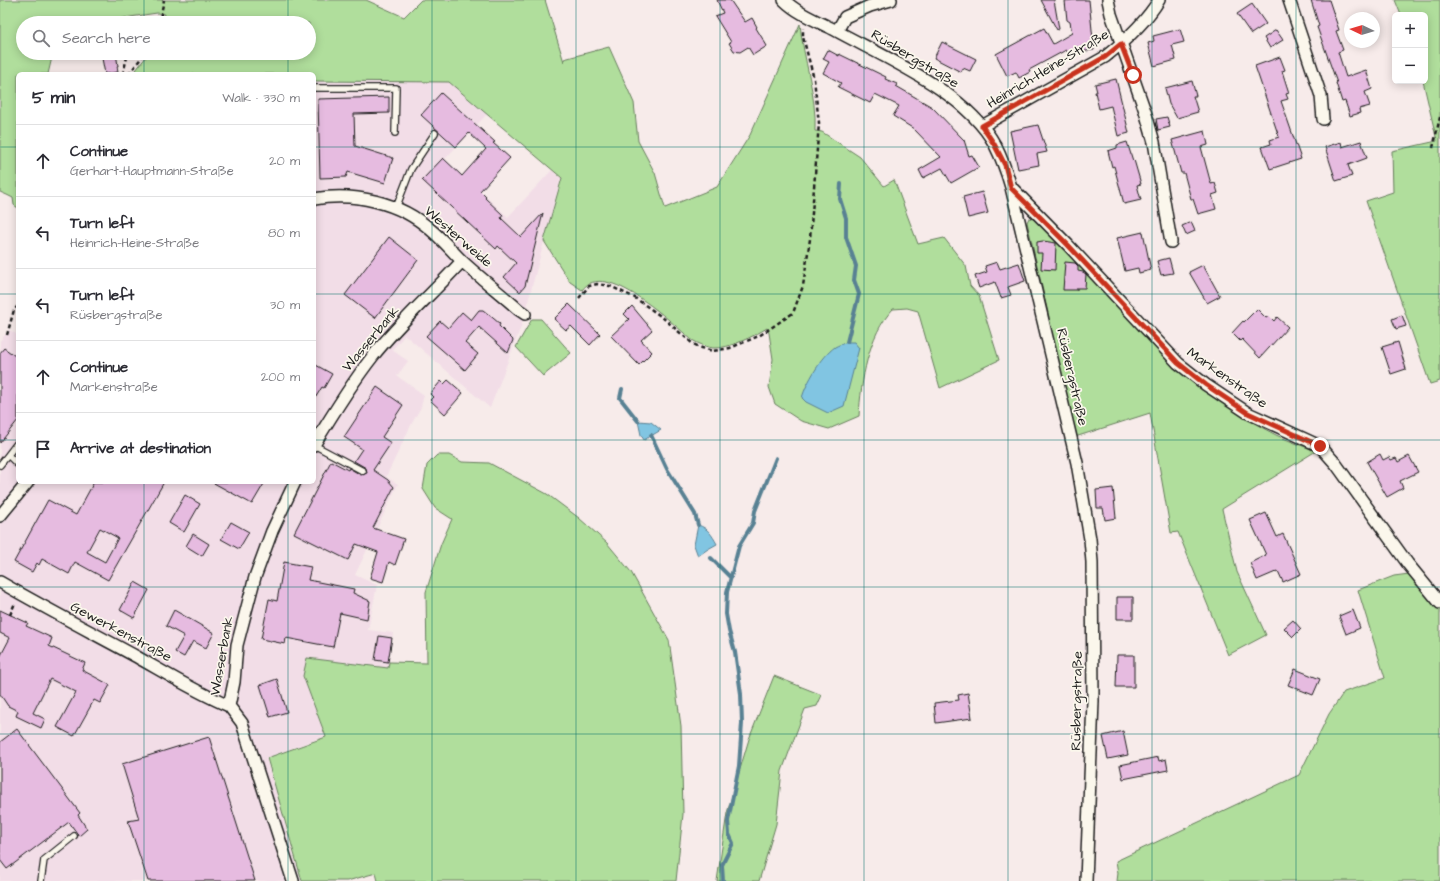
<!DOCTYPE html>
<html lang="en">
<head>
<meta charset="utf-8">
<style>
	:root { --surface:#fff; --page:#f7f7f7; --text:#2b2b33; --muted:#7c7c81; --line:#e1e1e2 }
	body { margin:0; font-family:"Architects Daughter",sans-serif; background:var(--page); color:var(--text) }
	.controls { position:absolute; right:12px; top:12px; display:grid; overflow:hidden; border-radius:6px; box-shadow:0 2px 10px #0003 }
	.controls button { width:36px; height:36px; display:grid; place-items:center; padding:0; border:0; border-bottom:1px solid var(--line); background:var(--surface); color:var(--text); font:20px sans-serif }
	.compass { position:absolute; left:1344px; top:12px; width:36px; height:36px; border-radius:50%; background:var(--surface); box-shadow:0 2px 10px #0003; rotate:274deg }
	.stop { position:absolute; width:12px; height:12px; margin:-9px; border:3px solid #c8321e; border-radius:50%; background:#fff }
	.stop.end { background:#c8321e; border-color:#fff; box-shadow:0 1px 4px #0008 }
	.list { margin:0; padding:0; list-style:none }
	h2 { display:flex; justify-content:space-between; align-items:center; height:52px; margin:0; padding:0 16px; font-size:17px }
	h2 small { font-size:13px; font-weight:400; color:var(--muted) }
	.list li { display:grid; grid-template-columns:26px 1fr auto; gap:12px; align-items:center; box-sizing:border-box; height:72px; padding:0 16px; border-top:1px solid var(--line) }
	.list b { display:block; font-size:15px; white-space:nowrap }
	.list p { margin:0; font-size:13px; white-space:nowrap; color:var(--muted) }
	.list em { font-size:13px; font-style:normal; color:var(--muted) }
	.icon { flex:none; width:22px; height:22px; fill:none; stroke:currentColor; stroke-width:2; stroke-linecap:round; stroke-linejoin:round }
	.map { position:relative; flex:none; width:1440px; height:881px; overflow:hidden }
	.search { position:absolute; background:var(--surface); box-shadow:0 2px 10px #0003; left:16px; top:16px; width:300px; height:44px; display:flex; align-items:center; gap:10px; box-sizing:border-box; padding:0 14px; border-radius:22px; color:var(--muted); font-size:15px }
	.panel { position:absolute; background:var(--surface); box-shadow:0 2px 10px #0003; left:16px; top:72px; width:300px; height:412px; border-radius:6px }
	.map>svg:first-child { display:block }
</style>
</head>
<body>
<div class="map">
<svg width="1440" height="881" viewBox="0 0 1440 881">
	<rect width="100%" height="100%" fill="#f7ebea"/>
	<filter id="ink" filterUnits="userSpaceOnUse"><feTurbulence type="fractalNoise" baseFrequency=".025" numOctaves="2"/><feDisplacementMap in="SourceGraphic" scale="8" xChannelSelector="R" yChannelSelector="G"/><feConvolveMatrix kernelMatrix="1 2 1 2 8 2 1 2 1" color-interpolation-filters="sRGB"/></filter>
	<g filter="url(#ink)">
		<path fill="#f2dde7" d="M314,81L449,82L487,114L445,159L508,217L552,170L561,178L522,324L490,408L405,335L392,350L408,361L397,376L424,395L421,407L411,425L386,477L398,484L355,575L377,585L368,630L393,633L388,668L307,658L303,676L325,736L266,758L301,881H0V341L9,330L18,335V482H314Z"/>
		<path fill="#b0de9c" stroke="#667d5c" d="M0,0H366L404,17L421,0H545L564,62V59L609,47L634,103L638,141L655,173L665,208L717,187L750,135L800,24C803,59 817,95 815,131L822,132L860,157L884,186L894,180L918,244L944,238L966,266L970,286L979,296L999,360L940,388L918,311L907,308L893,309C868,335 861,381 859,416L829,429L801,421L775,404L769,387L773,359L769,333L767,328C754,336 729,349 713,348C706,347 699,344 692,340C673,324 605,258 582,290L570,282L544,241L562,178L449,82L314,81V74H133L149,53H309V23H162L165,14L157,13L90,23H23V53H53L48,74H18V208L14,205L13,198L7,195L0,192Z
			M1395,0H1440V381L1430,384L1366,201L1393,192L1392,151L1437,141L1423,81H1425V15H1401Z
			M1029,218L1033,219L1071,252L1174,366C1204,391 1241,417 1276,435C1289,441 1303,446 1316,451L1222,509L1237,572L1266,635L1228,655L1178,532L1171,533L1150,413L1075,437L1048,329L1049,317L1027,222Z
			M532,319H541L571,353L543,376L516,347Z
			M437,455H449L462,462L489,463L547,494L579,518L607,543L631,572L669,640L681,726L683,814L676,881H378L376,873L347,881H302L267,758L326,737L303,676L307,658L388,668L389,662L427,663L426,592L441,544L452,519L435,508L423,489L427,465Z
			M1409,574L1414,576L1440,605V881H1117L1118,873L1116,861L1299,775L1329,714L1344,692L1385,678L1358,590L1394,576Z
			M774,676L822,695L817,706L805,709L782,771L776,824L759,881H717L727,813L749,739Z"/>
		<path fill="#81c5e2" stroke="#598193" d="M847,342H854L859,348L844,406L828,413L806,402L802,398C806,383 822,356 835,347C838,345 843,344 847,342Z
			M638,421L651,422L661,430L644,440L641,435Z
			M698,525C708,528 712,535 717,544L708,549L698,556L694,545Z"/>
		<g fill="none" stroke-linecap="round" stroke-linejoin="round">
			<path stroke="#598193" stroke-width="4" d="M841,184L840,199L846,218V237L856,266L854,280L859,294L847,342
				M622,389L620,398L638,421
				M651,435L667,469L695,514L698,525
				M711,558L731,578
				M723,881L722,865L733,843L729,834L728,821L739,766L742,723L741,694L735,652L729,631L726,614L727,592L739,546L753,523L755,511L776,458"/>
		</g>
		<path fill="#e6bbe0" stroke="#1c1c1c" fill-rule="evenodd" d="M717,0H730L745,22L752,18L757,27L756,28L767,46L753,55L748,47L740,52L734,51L729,43L731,42L715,16L723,13Z
			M1041,0H1054L1059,29L1057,30Z
			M1074,0H1089L1094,50L1068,53L1066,50L1029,70L1030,72L1019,78L1016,72L1007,76L996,54L1044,28L1053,44L1072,33L1070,22L1067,20L1065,1Z
			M1311,0H1329L1339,30L1336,31L1343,50L1338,52L1346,77L1366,70L1372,89L1365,92L1370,106L1359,109L1360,113L1350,116L1345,101L1342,102L1336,83H1337L1317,27L1319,26Z
			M1252,4L1266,24L1251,34L1237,14Z
			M1180,29L1184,42L1172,45L1176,60L1154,66L1148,43L1154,41L1153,36Z
			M1276,30L1283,40L1270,48L1264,38Z
			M942,42L976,59L970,71L963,68L961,72L934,58Z
			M828,50L839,56V54L886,77L885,79L897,84L896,86L932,107L964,140L969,156L972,155L979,167L951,183L942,168L923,178L919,170L941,157L914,129L893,116L899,106L875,94L870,103L838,87L841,83L823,73L829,62L823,59Z
			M101,53H116L118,66H117L118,72L105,74Z
			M1280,57L1285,70L1282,71L1289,93L1286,94L1288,99L1281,101L1301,159L1270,169L1262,147L1271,144L1270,140L1279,137L1255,66Z
			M1116,79L1129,133L1118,136L1111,106L1099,109L1095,92H1097L1095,84Z
			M1192,81L1196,96H1193L1198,112L1177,118L1169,104L1165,88Z
			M441,93L495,142L493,143L510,158L480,191L486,197L485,198L503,215L501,218L521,237L543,213L525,286L520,292L504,277L516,263L498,246L496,249L422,180L443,158L462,176L486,149L469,133L456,147L421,115Z
			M389,97V113L354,114L355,146L393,158L385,183L348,172L346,177L320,178L318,99Z
			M1167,117L1170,127L1158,130L1156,119Z
			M1038,125L1047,152L1037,154L1039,165L1018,169L1010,131Z
			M1205,131L1208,145L1201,147L1211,184L1215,183L1218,193L1212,195L1216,209L1198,214L1193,199H1191L1184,173H1181L1172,140Z
			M1361,141L1367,158L1348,165L1352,176L1336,181L1325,147L1341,142L1342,147Z
			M1127,142L1133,161L1134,160L1141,184L1137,185L1141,200L1124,204L1114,166L1112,167L1108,151L1117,148V145Z
			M982,192L988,213L968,218L963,197Z
			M1191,222L1195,231L1186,235L1182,226Z
			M1143,232L1151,270L1139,273L1138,268L1125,271L1117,238Z
			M389,237L418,260L375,318L345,295Z
			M1043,241L1056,243L1055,270L1041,269L1042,253H1037V242Z
			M1169,258L1173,273L1161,275L1157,261Z
			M997,262L1000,269L1019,263L1025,281L1008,287L1011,295L1001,298L995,282L979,288L975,276L987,272L985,266Z
			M1065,262L1075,263L1078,266V271L1083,272L1086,274L1085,288H1077V290H1063Z
			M1203,265L1220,296L1207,303L1189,272Z
			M569,304L600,334L590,345L571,326L566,330L554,319Z
			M632,306L652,330L641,340L652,352L639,365L611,336L629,319L624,314Z
			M1257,309L1266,318L1269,316L1274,321L1277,317L1288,327L1260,358L1242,339L1240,341L1232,333L1243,321L1244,322Z
			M479,310H483L493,318L500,324L499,326L513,340L508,353L479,327L465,343L478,354L465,370L426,336L440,321L448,328L462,312L471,320Z
			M1402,315L1406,326L1396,329L1392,319Z
			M1398,342L1406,369L1391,374L1382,347Z
			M4,348L18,358V420L0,443V353Z
			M314,364L332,374L324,388L322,387L314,400Z
			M448,380L463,393L445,414L430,400L433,397L430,394L441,381L444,384Z
			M377,387L403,405L382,437L391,443L373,470L388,480L394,487L373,528L404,539L395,565L389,562L383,582L370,578L378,552L356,544L348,560L294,533L331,461L348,470L349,468L361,475L367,473L366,468L354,461L362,449L344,437Z
			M1380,454L1383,460L1389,457L1391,460L1396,458L1398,462L1409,456L1418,472L1400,481L1403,488L1387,497L1367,462Z
			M94,482H164L108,580L75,562L69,574L42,559L39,565L37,563L32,572L14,562L48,500L76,515ZM100,528L118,538L105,562L87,552Z
			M212,482H265L252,504Z
			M1113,488L1116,518L1105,520L1103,508H1097L1096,490Z
			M185,495L200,504L184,532L169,523Z
			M1266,513L1277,537L1283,534L1301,574L1283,582L1278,571L1257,580L1250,563L1266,555L1250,520Z
			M231,522L249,532L239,549L221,539Z
			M193,534L209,544L202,556L186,546Z
			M284,562L311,567L308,580L354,589L353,593L370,601L367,619L340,613L333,647L286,638L285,644L261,639L269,599L277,601Z
			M135,582L149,590L134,618L120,610Z
			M1117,597H1133V619H1117Z
			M0,610L28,623L26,626L52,638L49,646L85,663L82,670L110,685L100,703L94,700L74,736L57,727L76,692L50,679L33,713L45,719L41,728L16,716L18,711L8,706L0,694V657L10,638L0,633Z
			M174,610L214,633L206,648L193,641L184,657L175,652L184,636L166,626Z
			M1353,610L1360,628L1346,634L1339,616Z
			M1293,620L1301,629L1293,637L1284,628Z
			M379,636L392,638L388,662L375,660Z
			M1117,655H1134V687H1116Z
			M1295,669L1320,679L1313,695L1288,685Z
			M277,679L287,712L270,717L260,685Z
			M968,693L972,718L936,723L934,703L959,700L958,695Z
			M17,729L80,813L78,815L87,829L79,836L69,822L7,869L0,860V742Z
			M1123,731L1128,755L1108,759L1103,736Z
			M209,737L255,881H148L128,821L139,819L122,764Z
			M1158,757L1159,761L1166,759L1168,770L1123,779L1120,765Z"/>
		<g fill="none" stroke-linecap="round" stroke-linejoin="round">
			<g stroke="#1c1c1c" stroke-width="8">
				<path id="service" d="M314,88H396L395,133
					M396,208L411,169L435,133
					M18,442L8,455L18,465
					M314,445L363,471
					M0,465L8,455
					M41,881L44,860L74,836"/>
			</g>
			<g stroke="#1c1c1c" stroke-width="14">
				<path id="minor" d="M784,0C797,13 817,21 833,29C885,58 966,91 995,145C1002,159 1007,173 1011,187L1077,463L1090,539L1092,562L1093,701L1086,881
					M1108,0L1111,14L1145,111L1154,142L1171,242
					M1289,0L1321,96L1323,119
					M837,31L845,17L870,6L891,0
					M982,126L1105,57C1125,41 1146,22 1159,0
					M1012,188L1068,245L1178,363L1206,385L1248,413L1320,446L1336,464L1408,564L1440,603
					M314,199C354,192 400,202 431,230C442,239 451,250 461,260C479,277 500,293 519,310L525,314
					M314,445C332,415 351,384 373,356C400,322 433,293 462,261
					M0,516L28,482
					M0,582C45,608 91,632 137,657C167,674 196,692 229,706
					M293,881L242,723L229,706L234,682L237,645L255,577L272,531L295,482"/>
			</g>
			<path stroke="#1c1c1c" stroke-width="2.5" stroke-dasharray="4 3" stroke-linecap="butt" d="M159,23L164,0
				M123,74L127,57
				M129,74L145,53
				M1433,148L1440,117
				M579,298L589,286L597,284L610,286L635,298L662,317L693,344L702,348L713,351L730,348L759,336L793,313L803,286L810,239L819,123L814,79L803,37V28
				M7,335L14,310L18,306
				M10,615L15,603"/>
			<use href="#service" stroke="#fbf7ec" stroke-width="5.5"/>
			<use href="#minor" stroke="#fbf7ec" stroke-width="11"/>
		</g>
	</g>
	<g fill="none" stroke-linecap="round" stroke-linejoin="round" filter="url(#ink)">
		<path stroke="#c8321e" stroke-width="5" d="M1133,75L1121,44L1105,57L982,126L994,144L1005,165L1011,188L1068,245L1178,363L1206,385L1248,413L1320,446"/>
	</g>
	<path fill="none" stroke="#0f766e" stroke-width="1" stroke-opacity="0.55" d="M144,0V23M288,0V23M432,0V881M576,0V881M720,0V881M864,0V881M1008,0V881M1152,0V881M1296,0V881M144,53V74M288,53V74M0,147H18M314,147H1440M0,294H18M314,294H1440M0,440H18M314,440H1440M144,482V881M288,482V881M0,587H1440M0,734H1440"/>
	<g text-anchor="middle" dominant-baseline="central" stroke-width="3.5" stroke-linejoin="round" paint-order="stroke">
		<g font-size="14" fill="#1c1c1c" stroke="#fbf7ec">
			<text transform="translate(915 59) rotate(31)">Rüsbergstraße</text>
			<text transform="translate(1048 69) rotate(-31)">Heinrich-Heine-Straße</text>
			<text transform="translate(458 237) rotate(41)">Westerweide</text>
			<text transform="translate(371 339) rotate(-50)">Wasserbank</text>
			<text transform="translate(1072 377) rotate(77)">Rüsbergstraße</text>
			<text transform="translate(1227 378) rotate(35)">Markenstraße</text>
			<text transform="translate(121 632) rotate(28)">Gewerkenstraße</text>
			<text transform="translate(222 656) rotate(-80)">Wasserbank</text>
			<text transform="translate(1077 701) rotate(-89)">Rüsbergstraße</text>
		</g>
	</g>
</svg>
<div class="controls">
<button>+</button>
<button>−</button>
</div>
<svg class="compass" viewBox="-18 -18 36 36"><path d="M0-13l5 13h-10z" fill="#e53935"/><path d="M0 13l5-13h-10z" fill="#7c7c81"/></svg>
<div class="stop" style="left:1133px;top:75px"></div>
<div class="stop end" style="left:1320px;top:446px"></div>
<div class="search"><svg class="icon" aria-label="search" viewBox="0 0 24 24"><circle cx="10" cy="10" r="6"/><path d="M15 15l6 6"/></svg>Search here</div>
<section class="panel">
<h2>5 min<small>Walk · 330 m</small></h2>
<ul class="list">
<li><svg class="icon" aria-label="ahead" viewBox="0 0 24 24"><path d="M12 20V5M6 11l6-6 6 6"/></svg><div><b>Continue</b><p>Gerhart-Hauptmann-Straße</p></div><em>20 m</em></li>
<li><svg class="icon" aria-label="left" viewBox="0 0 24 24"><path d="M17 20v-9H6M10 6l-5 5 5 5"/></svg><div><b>Turn left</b><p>Heinrich-Heine-Straße</p></div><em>80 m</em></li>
<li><svg class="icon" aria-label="left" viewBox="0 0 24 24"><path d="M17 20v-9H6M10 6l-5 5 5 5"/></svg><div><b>Turn left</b><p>Rüsbergstraße</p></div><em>30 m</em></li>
<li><svg class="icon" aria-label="ahead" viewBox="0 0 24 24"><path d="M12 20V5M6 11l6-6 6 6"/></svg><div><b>Continue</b><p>Markenstraße</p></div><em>200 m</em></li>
<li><svg class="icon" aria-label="arrive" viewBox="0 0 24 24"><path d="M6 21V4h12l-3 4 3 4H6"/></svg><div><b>Arrive at destination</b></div></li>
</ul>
</section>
</div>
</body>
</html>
